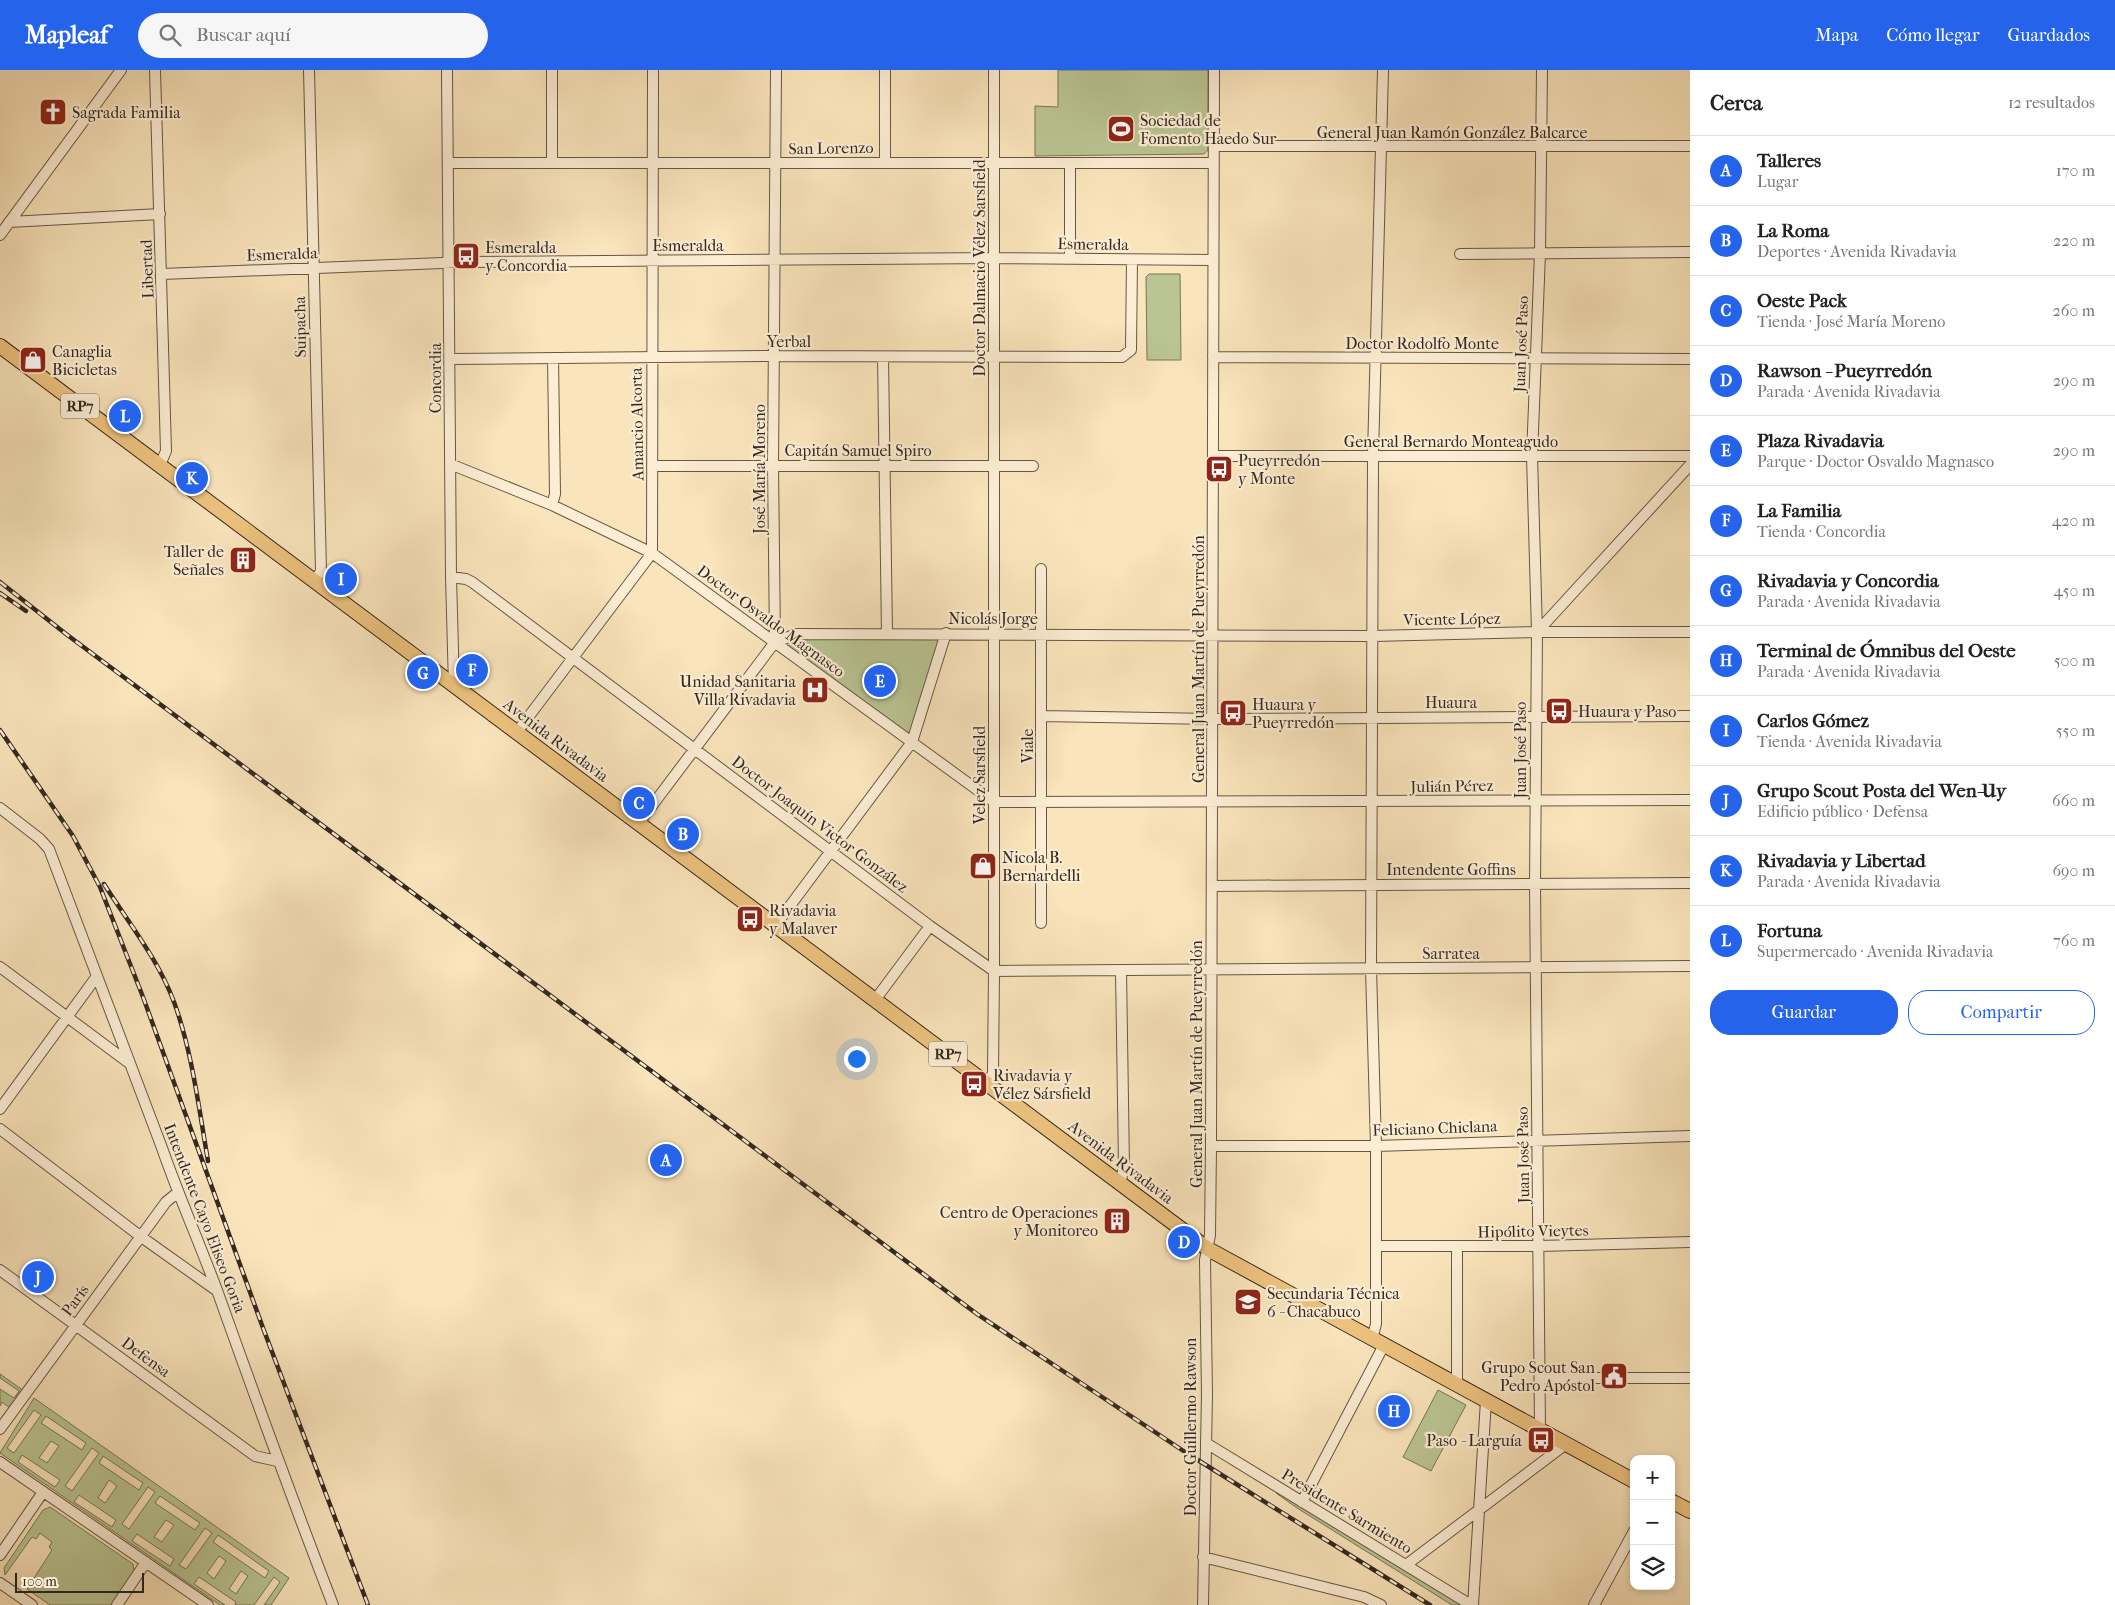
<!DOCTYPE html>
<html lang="es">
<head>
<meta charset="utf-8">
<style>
	:root { --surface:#fff; --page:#f6f6f6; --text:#222; --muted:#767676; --line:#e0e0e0; --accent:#2563eb }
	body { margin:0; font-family:"IM FELL French Canon",serif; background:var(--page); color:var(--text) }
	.controls { position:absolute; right:15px; bottom:15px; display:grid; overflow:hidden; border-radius:10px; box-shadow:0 2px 8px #0003 }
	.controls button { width:45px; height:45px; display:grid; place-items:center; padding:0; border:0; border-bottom:1px solid var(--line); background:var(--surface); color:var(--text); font:25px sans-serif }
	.scale { position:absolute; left:15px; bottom:12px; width:129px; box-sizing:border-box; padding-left:5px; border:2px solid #332820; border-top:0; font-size:14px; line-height:18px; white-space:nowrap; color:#332820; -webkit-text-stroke:4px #fcedd3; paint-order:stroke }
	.you { position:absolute; left:856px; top:988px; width:18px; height:18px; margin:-12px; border:4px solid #fff; border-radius:50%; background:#1a73e8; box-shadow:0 0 0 8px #1a73e833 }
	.badge { display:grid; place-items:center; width:32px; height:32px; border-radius:50%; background:var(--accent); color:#fff; font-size:16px; font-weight:700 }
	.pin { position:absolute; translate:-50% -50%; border:2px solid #fff; box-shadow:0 1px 5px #0006 }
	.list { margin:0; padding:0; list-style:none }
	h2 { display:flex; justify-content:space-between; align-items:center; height:65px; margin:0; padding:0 20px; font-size:21px }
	h2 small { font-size:16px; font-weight:400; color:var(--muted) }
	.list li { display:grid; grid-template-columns:32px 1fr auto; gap:15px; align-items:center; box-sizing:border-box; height:70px; padding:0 20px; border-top:1px solid var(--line) }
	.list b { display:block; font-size:19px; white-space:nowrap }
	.list p { margin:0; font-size:16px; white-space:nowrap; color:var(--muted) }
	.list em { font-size:16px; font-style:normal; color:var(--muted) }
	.actions { display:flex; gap:10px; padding:15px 20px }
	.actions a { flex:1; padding:11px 0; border:1px solid var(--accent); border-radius:20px; text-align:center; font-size:18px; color:var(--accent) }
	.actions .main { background:var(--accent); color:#fff }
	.icon { flex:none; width:28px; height:28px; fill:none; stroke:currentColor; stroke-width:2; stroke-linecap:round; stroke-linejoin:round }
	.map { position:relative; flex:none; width:1690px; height:1535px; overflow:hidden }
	header { display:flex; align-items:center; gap:30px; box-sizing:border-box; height:70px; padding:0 25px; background:var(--accent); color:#fff }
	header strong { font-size:24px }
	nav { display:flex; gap:28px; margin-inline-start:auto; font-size:18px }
	.search { width:350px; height:45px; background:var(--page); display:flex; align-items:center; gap:12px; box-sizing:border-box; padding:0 18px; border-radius:28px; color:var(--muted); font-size:19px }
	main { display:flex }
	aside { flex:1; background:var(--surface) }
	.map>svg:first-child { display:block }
</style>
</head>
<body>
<header>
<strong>Mapleaf</strong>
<div class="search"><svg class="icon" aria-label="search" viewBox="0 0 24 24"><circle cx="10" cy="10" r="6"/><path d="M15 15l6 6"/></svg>Buscar aquí</div>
<nav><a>Mapa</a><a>Cómo llegar</a><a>Guardados</a></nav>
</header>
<main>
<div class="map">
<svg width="1690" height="1535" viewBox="0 0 1690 1535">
	<rect width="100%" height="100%" fill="#fae4bb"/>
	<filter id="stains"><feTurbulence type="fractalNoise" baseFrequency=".004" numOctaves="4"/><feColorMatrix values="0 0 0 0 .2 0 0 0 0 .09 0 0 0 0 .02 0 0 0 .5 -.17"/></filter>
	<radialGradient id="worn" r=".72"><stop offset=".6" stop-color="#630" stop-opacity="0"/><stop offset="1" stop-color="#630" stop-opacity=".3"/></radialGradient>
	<path fill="#bac593" stroke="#76765a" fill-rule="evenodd" d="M1058,0H1208V80L1204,84L1035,86V36L1058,37Z
		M1149,204H1180L1181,290H1147L1146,207Z
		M946,563L912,672L775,572L887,564Z
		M0,1304L24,1321L10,1338L2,1332L0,1336V1319L14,1328L19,1321L0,1308Z
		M1438,1320L1466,1335L1431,1401L1403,1387Z
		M34,1328L289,1508L271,1535H264L280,1512L274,1507L254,1535H235L236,1532L199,1507L194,1514L225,1535H220L0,1383ZM34,1340L41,1345L14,1383L7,1378ZM46,1346L86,1373L82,1380L41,1353ZM51,1371L59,1376L47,1393L39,1388ZM92,1378L99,1383L72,1421L65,1416ZM22,1385L60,1410L55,1417L18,1392ZM103,1386L143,1413L139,1420L99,1393ZM109,1410L117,1416L105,1433L98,1428ZM148,1417L155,1422L129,1459L122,1454ZM79,1425L116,1450L112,1457L74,1432ZM160,1426L200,1453L195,1460L155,1433ZM166,1450L174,1455L162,1472L154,1467ZM205,1458L212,1463L186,1499L179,1495ZM137,1464L174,1489L170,1496L132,1471ZM218,1465L269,1501L265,1508L213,1472ZM219,1486L226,1491L214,1509L207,1503ZM241,1501L248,1506L236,1524L229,1519Z
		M1277,1422L1463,1535H1452L1297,1438L1276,1423Z
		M50,1437L133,1494L134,1501L111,1535H50L27,1519L52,1480L49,1477L52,1472L40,1463L36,1469L32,1467L5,1505L4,1498L43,1440Z"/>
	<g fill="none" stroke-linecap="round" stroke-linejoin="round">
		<g stroke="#655747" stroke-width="12">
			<path id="minor" d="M155,0L166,381L160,395
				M309,0L321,501L314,512
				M447,0L451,507L454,616
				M552,0V92
				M1214,76H1690
				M448,93H1214
				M885,93V0
				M1070,94V189
				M9,152L160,144
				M0,165L121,0
				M1460,184L1690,182
				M162,204L467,192L994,188L1213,190
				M883,287L887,564
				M1213,287L1690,289
				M451,289L774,286L1122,287L1131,280L1132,190
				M1213,386H1690
				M450,394L552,435L652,483L994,732L1690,730
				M653,396H1033
				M552,435L555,424L553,288
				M1041,499V853
				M451,507L466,509L472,512L930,856L994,901L1690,896
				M1537,562L1690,395
				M775,572L797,564L1373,566L1537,562H1690
				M1042,646L1213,649L1690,646
				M517,662L652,483L653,0
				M0,738L40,769L49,779L162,1078C179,1127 200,1174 218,1223C255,1327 293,1431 333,1535
				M639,753L775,572L773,395L776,0
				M1212,816L1690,813
				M775,856L912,672L946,563
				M0,897L129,993
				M875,930L930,856
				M989,1015L993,1002L994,901V0
				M0,1039L97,906
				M0,1059L140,1166L216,1220
				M1211,1076H1376L1690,1066
				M1120,1114L1124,1097L1121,900
				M1376,1176H1539L1690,1172
				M0,1200L255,1386L277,1391
				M1372,1269L1376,1254V1076L1371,899L1373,385L1383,0
				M1541,1308H1690
				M1457,1315V1177
				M0,1359L166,1132L177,1123
				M1540,1360L1535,814L1537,562L1532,386L1540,183L1542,0
				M1206,1373L1471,1535
				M0,1392L208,1535
				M1302,1432L1384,1275
				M0,1485L43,1422
				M1203,1487L1364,1527L1381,1535
				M1406,1495L1566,1374
				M0,1513L32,1535
				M117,1535L146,1492
				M1203,1535L1207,1324L1205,1190L1210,1165L1211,1076L1214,0
				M1473,1535L1486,1331
				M1594,1535L1634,1461"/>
		</g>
		<g stroke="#332820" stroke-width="16">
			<path id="major" d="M0,276L1208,1179L1634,1411
				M1671,1431L1690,1441"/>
		</g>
		<use href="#minor" stroke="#fcedd3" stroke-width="10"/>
		<use href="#major" stroke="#edc27e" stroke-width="14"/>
		<g stroke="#332820" stroke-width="4.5">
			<path id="rail" d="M0,512L66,564L977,1244L1185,1382L1430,1535
				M0,523L26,541
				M0,660L73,766L100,817L143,927L263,1258L368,1535
				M104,814C128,852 158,889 174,932C192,981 199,1039 208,1091"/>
		</g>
		<use href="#rail" stroke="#fcedd3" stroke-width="2.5" stroke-dasharray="8" stroke-linecap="butt"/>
	</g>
	<defs>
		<g id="church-square" transform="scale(1.4375)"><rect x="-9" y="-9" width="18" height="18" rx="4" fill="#8f2418" stroke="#fcedd3"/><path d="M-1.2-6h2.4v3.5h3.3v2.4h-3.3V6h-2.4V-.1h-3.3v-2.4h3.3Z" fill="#fff"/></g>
		<g id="stadium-square" transform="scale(1.4375)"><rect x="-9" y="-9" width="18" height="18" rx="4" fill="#8f2418" stroke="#fcedd3"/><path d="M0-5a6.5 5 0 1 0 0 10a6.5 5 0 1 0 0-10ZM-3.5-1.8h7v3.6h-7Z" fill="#fff"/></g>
		<g id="bus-square" transform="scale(1.4375)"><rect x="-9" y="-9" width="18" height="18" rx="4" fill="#8f2418" stroke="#fcedd3"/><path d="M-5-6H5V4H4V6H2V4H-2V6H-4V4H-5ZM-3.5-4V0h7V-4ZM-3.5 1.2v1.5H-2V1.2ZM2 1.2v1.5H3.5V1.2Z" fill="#fff"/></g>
		<g id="shop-square" transform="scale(1.4375)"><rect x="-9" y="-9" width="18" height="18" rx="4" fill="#8f2418" stroke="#fcedd3"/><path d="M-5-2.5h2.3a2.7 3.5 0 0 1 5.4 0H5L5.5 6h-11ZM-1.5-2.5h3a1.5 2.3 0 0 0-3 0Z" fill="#fff"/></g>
		<g id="building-square" transform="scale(1.4375)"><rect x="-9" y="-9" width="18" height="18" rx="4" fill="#8f2418" stroke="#fcedd3"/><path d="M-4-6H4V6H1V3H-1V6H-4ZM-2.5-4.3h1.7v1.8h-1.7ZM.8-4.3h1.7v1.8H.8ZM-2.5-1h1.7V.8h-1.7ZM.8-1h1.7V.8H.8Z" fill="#fff"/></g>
		<g id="hospital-square" transform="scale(1.4375)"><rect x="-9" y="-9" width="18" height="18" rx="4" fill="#8f2418" stroke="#fcedd3"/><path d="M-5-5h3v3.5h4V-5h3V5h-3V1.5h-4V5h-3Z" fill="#fff"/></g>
		<g id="school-square" transform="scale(1.4375)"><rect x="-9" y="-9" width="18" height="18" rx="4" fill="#8f2418" stroke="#fcedd3"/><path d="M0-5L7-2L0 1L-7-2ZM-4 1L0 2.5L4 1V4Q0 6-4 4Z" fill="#fff"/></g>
		<g id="civic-square" transform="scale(1.4375)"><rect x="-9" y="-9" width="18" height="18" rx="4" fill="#8f2418" stroke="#fcedd3"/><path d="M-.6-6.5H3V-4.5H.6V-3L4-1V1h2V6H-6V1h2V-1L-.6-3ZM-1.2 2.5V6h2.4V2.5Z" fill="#fff"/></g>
	</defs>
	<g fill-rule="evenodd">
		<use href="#church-square" x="53" y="42"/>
		<use href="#stadium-square" x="1121" y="59"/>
		<use href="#bus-square" x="466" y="186"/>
		<use href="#shop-square" x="33" y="290"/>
		<use href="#bus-square" x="1219" y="399"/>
		<use href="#building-square" x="243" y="490"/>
		<use href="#hospital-square" x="815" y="620"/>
		<use href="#bus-square" x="1559" y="641"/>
		<use href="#bus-square" x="1233" y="643"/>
		<use href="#shop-square" x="983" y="796"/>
		<use href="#bus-square" x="750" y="849"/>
		<use href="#bus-square" x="974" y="1014"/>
		<use href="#building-square" x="1117" y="1151"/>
		<use href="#school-square" x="1248" y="1232"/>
		<use href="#civic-square" x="1614" y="1306"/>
		<use href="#bus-square" x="1541" y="1370"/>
	</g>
	<g text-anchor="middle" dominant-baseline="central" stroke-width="4.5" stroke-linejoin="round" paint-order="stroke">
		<g fill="#fcedd3" stroke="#6f6356" stroke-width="1">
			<rect x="61" y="323.5" width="38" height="25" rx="4"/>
			<rect x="929" y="971.5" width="38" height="25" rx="4"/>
		</g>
		<g font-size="15" font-weight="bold" fill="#332820">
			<text x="80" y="336">RP7</text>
			<text x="948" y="984">RP7</text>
		</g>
		<g font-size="16" fill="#332820" stroke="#fcedd3" text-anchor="start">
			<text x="72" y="42">Sagrada Familia</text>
			<text x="1140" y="50">Sociedad de<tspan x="1140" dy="18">Fomento Haedo Sur</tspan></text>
			<text x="485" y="177">Esmeralda<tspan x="485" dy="18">y Concordia</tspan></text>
			<text x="52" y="281">Canaglia<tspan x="52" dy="18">Bicicletas</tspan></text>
			<text x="1238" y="390">Pueyrredón<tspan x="1238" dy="18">y Monte</tspan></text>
			<text x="224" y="481" text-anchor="end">Taller de<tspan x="224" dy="18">Señales</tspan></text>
			<text x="796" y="611" text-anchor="end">Unidad Sanitaria<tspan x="796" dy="18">Villa Rivadavia</tspan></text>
			<text x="1252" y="634">Huaura y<tspan x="1252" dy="18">Pueyrredón</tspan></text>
			<text x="1578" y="641">Huaura y Paso</text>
			<text x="1002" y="787">Nicola B.<tspan x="1002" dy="18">Bernardelli</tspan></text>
			<text x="769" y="840">Rivadavia<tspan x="769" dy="18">y Malaver</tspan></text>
			<text x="993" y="1005">Rivadavia y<tspan x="993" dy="18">Vélez Sársfield</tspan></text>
			<text x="1098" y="1142" text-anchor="end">Centro de Operaciones<tspan x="1098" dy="18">y Monitoreo</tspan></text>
			<text x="1267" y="1223">Secundaria Técnica<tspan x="1267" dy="18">6 - Chacabuco</tspan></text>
			<text x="1595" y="1297" text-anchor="end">Grupo Scout San<tspan x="1595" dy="18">Pedro Apóstol</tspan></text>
			<text x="1522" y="1370" text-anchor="end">Paso - Larguía</text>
		</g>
		<g font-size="16" fill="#332820" stroke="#fcedd3">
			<text x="1452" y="62">General Juan Ramón González Balcarce</text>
			<text transform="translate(831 78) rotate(-1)">San Lorenzo</text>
			<text transform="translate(1093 174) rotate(1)">Esmeralda</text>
			<text x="688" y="175">Esmeralda</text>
			<text transform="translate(282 184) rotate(-2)">Esmeralda</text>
			<text transform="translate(979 198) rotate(-90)">Doctor Dalmacio Vélez Sarsfield</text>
			<text transform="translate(147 199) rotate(-92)">Libertad</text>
			<text transform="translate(300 257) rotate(-91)">Suipacha</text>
			<text x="789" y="271">Yerbal</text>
			<text x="1422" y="273">Doctor Rodolfo Monte</text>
			<text transform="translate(1521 274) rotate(-88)">Juan José Paso</text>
			<text transform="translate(435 308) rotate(-90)">Concordia</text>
			<text transform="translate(637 354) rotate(-91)">Amancio Alcorta</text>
			<text x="1451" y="371">General Bernardo Monteagudo</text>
			<text x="858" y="380">Capitán Samuel Spiro</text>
			<text transform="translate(759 399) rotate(-90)">José María Moreno</text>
			<text x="993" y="548">Nicolás Jorge</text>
			<text transform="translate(1452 549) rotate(-1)">Vicente López</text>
			<text transform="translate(771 551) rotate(36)">Doctor Osvaldo Magnasco</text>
			<text transform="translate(1198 589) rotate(-90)">General Juan Martín de Pueyrredón</text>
			<text x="1451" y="632">Huaura</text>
			<text transform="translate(556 670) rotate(37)">Avenida Rivadavia</text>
			<text transform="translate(1027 676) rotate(-90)">Viale</text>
			<text transform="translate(1520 680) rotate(-90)">Juan José Paso</text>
			<text transform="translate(979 705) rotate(-90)">Velez Sarsfield</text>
			<text transform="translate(1452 716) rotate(-1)">Julián Pérez</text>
			<text transform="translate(820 754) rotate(37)">Doctor Joaquín Victor González</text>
			<text x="1451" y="799">Intendente Goffins</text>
			<text x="1451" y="883">Sarratea</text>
			<text transform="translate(1196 994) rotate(-90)">General Juan Martín de Pueyrredón</text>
			<text transform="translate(1435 1058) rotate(-2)">Feliciano Chiclana</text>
			<text transform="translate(1523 1085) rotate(-91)">Juan José Paso</text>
			<text transform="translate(1121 1092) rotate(37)">Avenida Rivadavia</text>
			<text transform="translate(205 1148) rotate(69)">Intendente Cayo Eliseo Goria</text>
			<text transform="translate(1533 1161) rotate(-1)">Hipólito Vieytes</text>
			<text transform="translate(75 1230) rotate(-54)">París</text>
			<text transform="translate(146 1287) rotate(36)">Defensa</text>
			<text transform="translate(1190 1357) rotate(-90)">Doctor Guillermo Rawson</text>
			<text transform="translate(1347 1441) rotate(31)">Presidente Sarmiento</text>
		</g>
	</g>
	<rect width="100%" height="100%" filter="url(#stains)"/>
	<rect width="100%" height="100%" fill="url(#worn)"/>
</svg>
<div class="controls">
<button>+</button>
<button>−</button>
<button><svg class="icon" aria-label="layers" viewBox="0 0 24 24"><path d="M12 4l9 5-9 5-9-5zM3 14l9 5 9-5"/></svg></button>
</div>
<div class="scale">100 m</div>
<div class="you"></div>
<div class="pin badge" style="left:666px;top:1090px">A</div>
<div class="pin badge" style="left:683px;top:764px">B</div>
<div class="pin badge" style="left:639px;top:733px">C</div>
<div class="pin badge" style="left:1184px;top:1172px">D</div>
<div class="pin badge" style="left:880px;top:611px">E</div>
<div class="pin badge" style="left:472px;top:600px">F</div>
<div class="pin badge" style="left:423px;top:603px">G</div>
<div class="pin badge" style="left:1394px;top:1341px">H</div>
<div class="pin badge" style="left:341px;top:509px">I</div>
<div class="pin badge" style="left:38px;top:1207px">J</div>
<div class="pin badge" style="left:192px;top:408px">K</div>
<div class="pin badge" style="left:125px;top:346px">L</div>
</div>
<aside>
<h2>Cerca<small>12 resultados</small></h2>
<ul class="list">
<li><span class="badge">A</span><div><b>Talleres</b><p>Lugar</p></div><em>170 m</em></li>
<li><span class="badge">B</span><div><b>La Roma</b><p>Deportes · Avenida Rivadavia</p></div><em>220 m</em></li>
<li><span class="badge">C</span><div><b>Oeste Pack</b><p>Tienda · José María Moreno</p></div><em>260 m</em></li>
<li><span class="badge">D</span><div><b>Rawson - Pueyrredón</b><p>Parada · Avenida Rivadavia</p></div><em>290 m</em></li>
<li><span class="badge">E</span><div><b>Plaza Rivadavia</b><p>Parque · Doctor Osvaldo Magnasco</p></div><em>290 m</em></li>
<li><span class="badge">F</span><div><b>La Familia</b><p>Tienda · Concordia</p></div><em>420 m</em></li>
<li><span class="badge">G</span><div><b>Rivadavia y Concordia</b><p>Parada · Avenida Rivadavia</p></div><em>450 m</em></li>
<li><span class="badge">H</span><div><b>Terminal de Ómnibus del Oeste</b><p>Parada · Avenida Rivadavia</p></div><em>500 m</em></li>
<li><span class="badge">I</span><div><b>Carlos Gómez</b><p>Tienda · Avenida Rivadavia</p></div><em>550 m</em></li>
<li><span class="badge">J</span><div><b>Grupo Scout Posta del Wen-Uy</b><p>Edificio público · Defensa</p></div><em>660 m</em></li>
<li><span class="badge">K</span><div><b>Rivadavia y Libertad</b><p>Parada · Avenida Rivadavia</p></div><em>690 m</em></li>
<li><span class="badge">L</span><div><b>Fortuna</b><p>Supermercado · Avenida Rivadavia</p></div><em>760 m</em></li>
</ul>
<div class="actions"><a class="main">Guardar</a><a>Compartir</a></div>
</aside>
</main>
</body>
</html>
